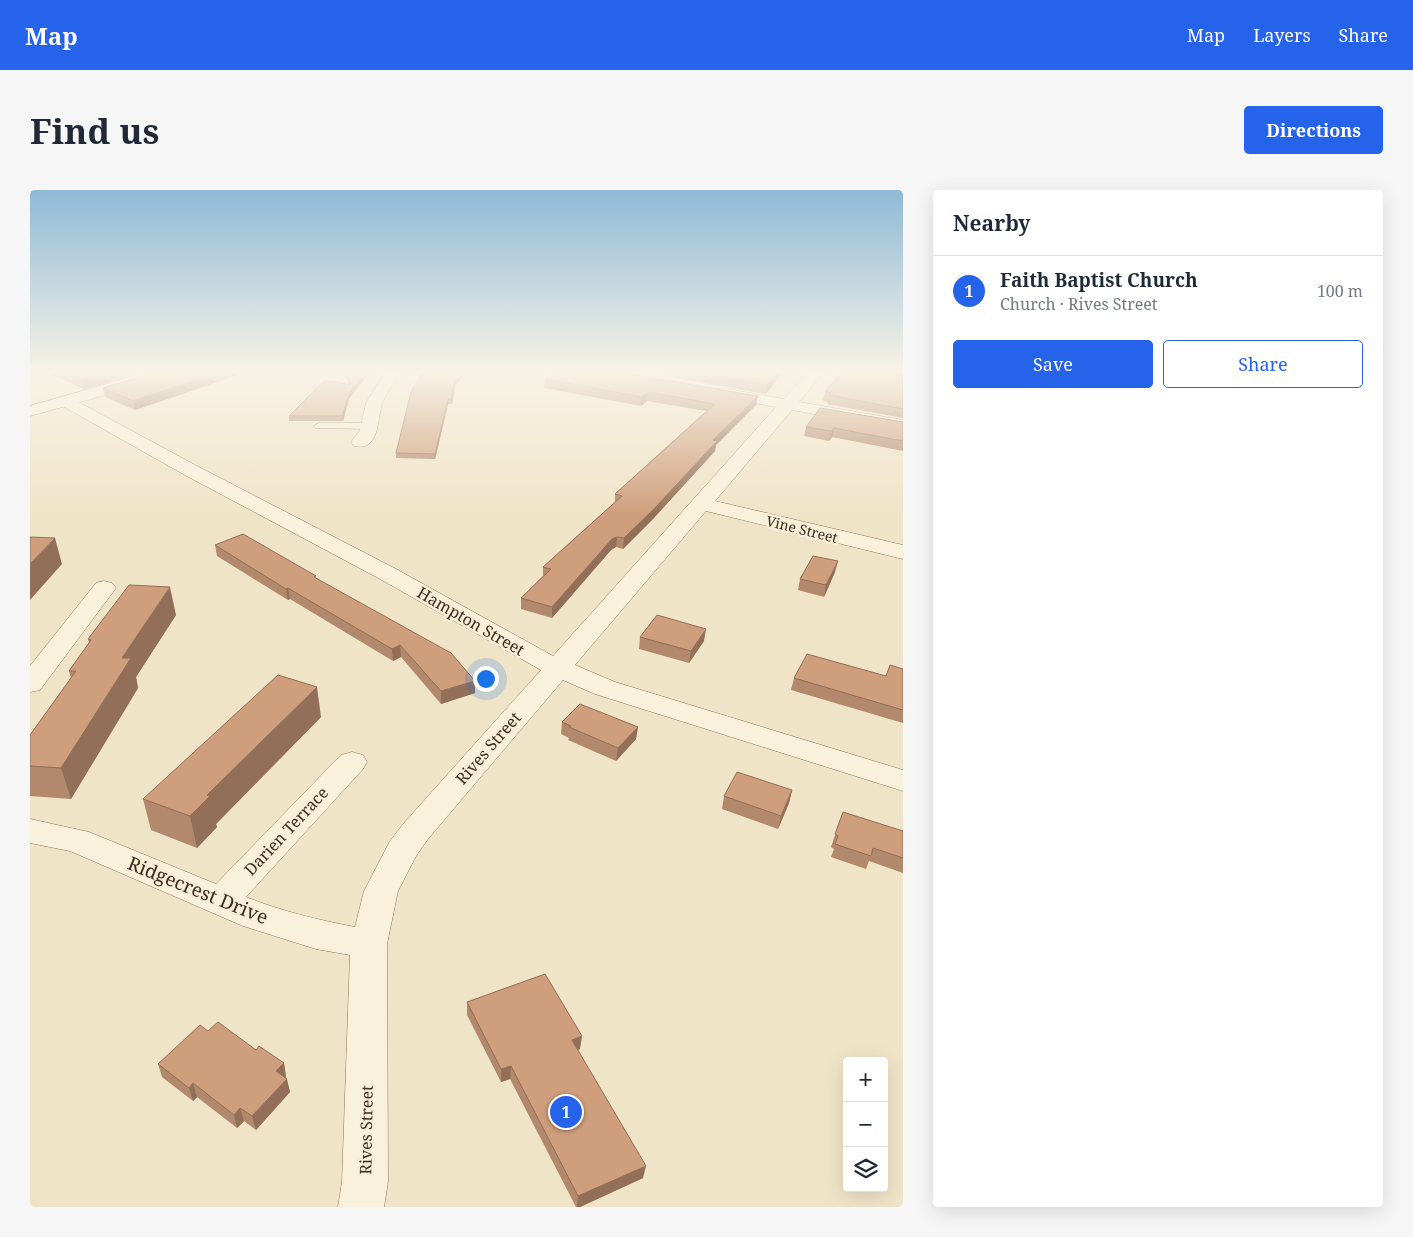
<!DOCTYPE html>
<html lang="en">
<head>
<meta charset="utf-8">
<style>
	:root { --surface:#fff; --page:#f6f6f7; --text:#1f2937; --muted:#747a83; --line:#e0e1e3; --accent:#2563eb }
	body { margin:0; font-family:"Noto Serif",serif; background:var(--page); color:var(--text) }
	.controls { position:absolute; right:15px; bottom:15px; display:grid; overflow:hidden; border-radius:5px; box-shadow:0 5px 20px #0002 }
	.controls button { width:45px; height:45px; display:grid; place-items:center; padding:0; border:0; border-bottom:1px solid var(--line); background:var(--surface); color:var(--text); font:25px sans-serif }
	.you { position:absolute; left:455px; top:488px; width:18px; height:18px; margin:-12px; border:4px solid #fff; border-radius:50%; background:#1a73e8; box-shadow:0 0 0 8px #1a73e833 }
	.badge { display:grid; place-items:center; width:32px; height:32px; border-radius:50%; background:var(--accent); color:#fff; font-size:16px; font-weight:700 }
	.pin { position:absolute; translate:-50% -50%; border:2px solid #fff; box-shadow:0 1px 5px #0006 }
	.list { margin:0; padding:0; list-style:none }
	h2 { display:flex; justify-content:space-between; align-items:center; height:65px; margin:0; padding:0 20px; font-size:21px }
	h2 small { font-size:16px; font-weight:400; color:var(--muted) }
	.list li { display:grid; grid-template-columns:32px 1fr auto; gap:15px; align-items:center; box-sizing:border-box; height:70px; padding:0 20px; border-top:1px solid var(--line) }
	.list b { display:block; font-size:19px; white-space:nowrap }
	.list p { margin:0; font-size:16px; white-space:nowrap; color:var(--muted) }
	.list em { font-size:16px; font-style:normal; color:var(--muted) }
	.actions { display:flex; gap:10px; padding:15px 20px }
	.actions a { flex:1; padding:11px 0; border:1px solid var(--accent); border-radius:5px; text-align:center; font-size:18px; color:var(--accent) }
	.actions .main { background:var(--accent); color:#fff }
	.icon { flex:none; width:28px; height:28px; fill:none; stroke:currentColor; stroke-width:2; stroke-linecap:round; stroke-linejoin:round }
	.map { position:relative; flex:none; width:873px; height:1017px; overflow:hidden; border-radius:5px }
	header { display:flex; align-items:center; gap:30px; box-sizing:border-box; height:70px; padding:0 25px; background:var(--accent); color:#fff }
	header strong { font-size:24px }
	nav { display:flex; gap:28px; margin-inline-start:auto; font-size:18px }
	.intro { display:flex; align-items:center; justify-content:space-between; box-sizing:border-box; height:120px; padding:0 30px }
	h1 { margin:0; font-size:35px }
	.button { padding:12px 22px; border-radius:5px; background:var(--accent); color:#fff; font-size:18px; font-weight:700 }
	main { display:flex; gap:30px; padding:0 30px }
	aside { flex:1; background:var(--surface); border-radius:5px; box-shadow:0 5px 20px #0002 }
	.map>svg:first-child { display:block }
</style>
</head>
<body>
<header>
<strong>Map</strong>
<nav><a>Map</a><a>Layers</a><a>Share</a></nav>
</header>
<div class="intro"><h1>Find us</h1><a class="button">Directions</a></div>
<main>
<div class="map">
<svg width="873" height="1017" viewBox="0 0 873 1017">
	<rect width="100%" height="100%" fill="#f0e4c8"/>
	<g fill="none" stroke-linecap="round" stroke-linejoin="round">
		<g stroke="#8d765c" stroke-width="1">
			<path id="lane" d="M289,233H339L344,236L339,239L285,238L284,236Z"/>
		</g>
		<g stroke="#8d765c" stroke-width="1">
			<path id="street" d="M355,183H371C365,192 356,203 352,214C347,229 350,262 324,256L321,252L330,240L336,213Z
				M777,183H793L769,212L873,230V240L762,220L685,311L873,355V369L676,321L545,475L585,492L873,580V601L565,504L533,490L398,649L386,666L368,701L357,754L358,992L354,1017H308L312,992L320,765L286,759L213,736L40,661L0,653V629L59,642L186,694L311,565L322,562L333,565L337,572L333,579L216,707C251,721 288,730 325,737L334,701L360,651L374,633L511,480L350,389L153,284L29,214L27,211L29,208H41L167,276L366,379L523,466L746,217L686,206L684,203L686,200L692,198L754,209Z
				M74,391L82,393L86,398L10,500L0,502V476L66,393Z"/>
		</g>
		<g stroke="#6f573f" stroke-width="1">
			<path id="secondary" d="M115,183H138L135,186L94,200L0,226V216Z"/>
		</g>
		<use href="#lane" fill="#faf1dc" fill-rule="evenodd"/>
		<use href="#street" fill="#faf1dc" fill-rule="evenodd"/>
		<use href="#secondary" fill="#faf1dc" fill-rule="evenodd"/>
	</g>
	<path fill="#b2896c" d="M18,183H108L54,199Z
		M122,183H209L205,186L105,220L75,207L73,198Z
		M314,183H339L319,209L313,231H259V226L319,195Z
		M392,183H434L427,194H425L422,214H418L405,269L366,268V263Z
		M524,183L726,215L686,255L685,261L622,330L593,359L586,357L581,360L522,428L491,419V408L513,386V377L585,312V304L676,221L617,211L611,216L514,198L515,189Z
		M619,183H752L736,204Z
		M873,183V228L797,214L798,212L793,211L795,202Z
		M873,232V261L802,247L799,251L774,246L776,237Z
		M185,355L286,388L445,503L411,514L371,467L363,471L260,409L258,410L187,366Z
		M805,382L794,407L768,400L770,389Z
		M146,425L106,487L108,498L41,609L0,606V545L41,488L39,481L59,453L58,449Z
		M610,447L674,451L659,473L609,459Z
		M873,479V533L761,500L764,488L856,486Z
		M291,527L186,634L187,637L167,658L121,640L113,609Z
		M532,532L608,537L606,549L586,571L538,550L539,548L531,544Z
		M762,600L759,613L748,639L692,619L694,606Z
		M813,622L873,641V683L839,671L836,679L801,667L804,659L801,657Z
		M437,812L550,859L548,860L613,988L550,1017H546L480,889L471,892L437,825Z
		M178,841L226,860L254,873L256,887L255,888L260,902L226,940L214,931L207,938L167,907L163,911L132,887L128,874Z"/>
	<path fill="#916f58" d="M76,183H108L54,199L52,190Z
		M186,183H209L205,186L105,220L103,211Z
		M335,183H339L319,209L313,231L312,226L319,204Z
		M431,183H434L427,194V190Z
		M747,183H752L736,204L737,195Z
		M425,190V194L422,214L421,209Z
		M618,202L617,211L611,216L612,207Z
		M728,206L726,215L686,255L685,261L622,330L593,359L594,348L683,250Z
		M418,209V214L405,269V264Z
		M804,238L802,247L799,251L802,241Z
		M587,347L586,357L581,360L522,428V417L582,349Z
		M25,348L32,374L0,410V374Z
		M808,371L805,382L794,407L796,395Z
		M140,397L146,425L106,487L108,498L41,609L31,578L92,468Z
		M258,398L260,409L258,410L256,399Z
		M676,439L674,451L659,473L661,461Z
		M370,455L371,467L363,471L362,459Z
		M445,491V503L411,514V501Z
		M287,497L291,527L186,634L187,637L167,658L160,626L177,605Z
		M608,537L606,549L586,571L588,558Z
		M762,600L759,613L748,639L751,626Z
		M552,846L550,859L540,863L542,850Z
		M254,873L256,887L249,894L246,881Z
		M481,876L480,889L471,892V879Z
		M257,889L260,902L226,940L222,926Z
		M163,893L167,907L163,911L159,898Z
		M210,918L214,931L207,938L204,925Z
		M616,976L613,988L550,1017H547L548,1006Z"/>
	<path fill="#cf9f7d" stroke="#916f58" d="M36,183H76L52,190Z
		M122,183H186L103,211L73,198Z
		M315,183H335L319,204L312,226H259L295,190L321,195Z
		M392,183H431L427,190H425L421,209H418L405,264L366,263L381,202Z
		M524,183H593L728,206L683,250L687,251L623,320L594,348L587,347L582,349L522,417L491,408L521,379L513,377L592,306L585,304L685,214L618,202L612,207L515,189Z
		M669,183H747L737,195Z
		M811,183H873V219L799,205L801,203L795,202Z
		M790,218L873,232V251L804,238L802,241L776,237Z
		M213,344L286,386L284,387L421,463L445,491L411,501L370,455L362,459L258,398L256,399L185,355Z
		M0,347L25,348L0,374Z
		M783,366L808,371L796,395L770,389Z
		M99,395L140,397L92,468H101L31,578L0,576V545L46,481H39L61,450L58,449Z
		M627,425L676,439L661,461L610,447Z
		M777,464L856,486L860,475L873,479V520L764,488Z
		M248,485L287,497L177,605L180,606L160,626L113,609Z
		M550,514L608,537L588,558L539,537L541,536L532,532Z
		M707,582L762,600L751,626L694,606Z
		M813,622L873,641V668L843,658L841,666L805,654L808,646L805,644Z
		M515,784L552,846L542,850L616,976L548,1006L481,876L471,879L437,812Z
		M188,832L226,860L229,856L254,873L246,881L257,889L222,926L210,918L204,925L163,893L159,898L128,874L170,835L178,841Z"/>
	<linearGradient id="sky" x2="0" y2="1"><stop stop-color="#8fbad6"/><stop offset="0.56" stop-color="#f8f3e6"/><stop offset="1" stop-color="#f8f3e6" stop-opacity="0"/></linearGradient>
	<rect width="873" height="325" fill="url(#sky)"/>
	<g text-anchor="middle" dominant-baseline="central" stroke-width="5" stroke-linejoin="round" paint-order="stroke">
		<g font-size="14" fill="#3d2e20" stroke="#f7eed8">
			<text transform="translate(772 339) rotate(14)">Vine Street</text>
		</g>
		<g font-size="16" fill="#3d2e20" stroke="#f7eed8">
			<text transform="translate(441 431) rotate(30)">Hampton Street</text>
			<text transform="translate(458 558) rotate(-49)">Rives Street</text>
			<text transform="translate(256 641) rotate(-47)">Darien Terrace</text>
			<text transform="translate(336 940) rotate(-89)">Rives Street</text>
		</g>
		<g font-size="19" fill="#3d2e20" stroke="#f7eed8">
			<text transform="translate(168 700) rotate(22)">Ridgecrest Drive</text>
		</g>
	</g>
</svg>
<div class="controls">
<button>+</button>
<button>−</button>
<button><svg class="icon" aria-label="layers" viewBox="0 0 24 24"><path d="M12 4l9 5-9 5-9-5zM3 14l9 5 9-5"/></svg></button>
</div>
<div class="you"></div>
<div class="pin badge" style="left:536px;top:922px">1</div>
</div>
<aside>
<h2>Nearby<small></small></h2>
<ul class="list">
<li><span class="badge">1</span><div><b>Faith Baptist Church</b><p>Church · Rives Street</p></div><em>100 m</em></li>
</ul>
<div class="actions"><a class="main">Save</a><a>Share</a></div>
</aside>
</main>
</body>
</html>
